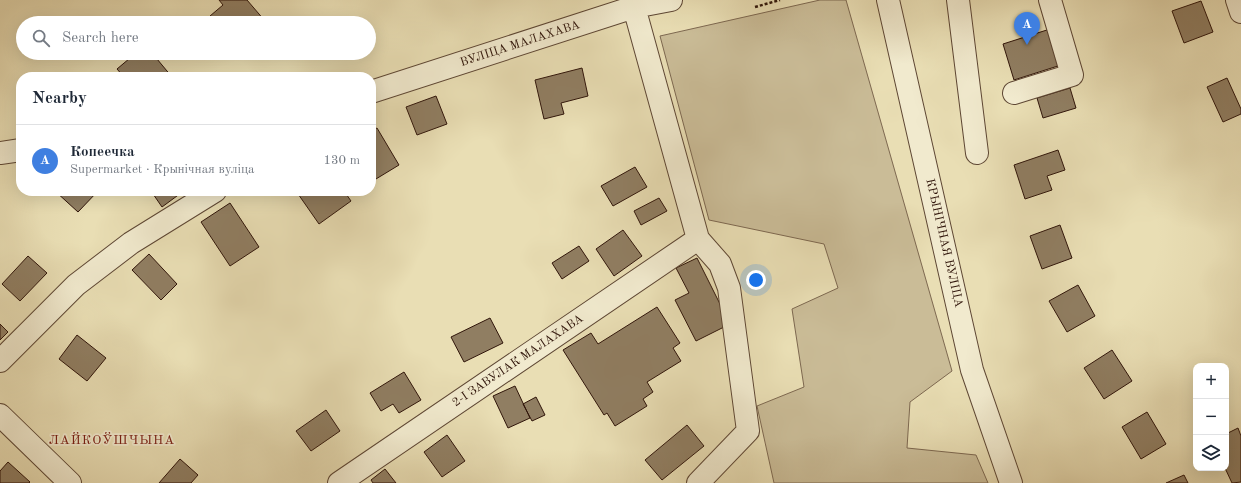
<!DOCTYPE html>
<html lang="en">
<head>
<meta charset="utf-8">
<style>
	:root { --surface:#fff; --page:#f6f6f7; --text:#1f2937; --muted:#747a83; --line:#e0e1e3; --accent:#1a73e8 }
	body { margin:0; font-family:"Old Standard TT",serif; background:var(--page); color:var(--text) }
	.controls { position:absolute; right:12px; bottom:12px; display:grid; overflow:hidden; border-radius:8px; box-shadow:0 4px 16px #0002 }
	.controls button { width:36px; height:36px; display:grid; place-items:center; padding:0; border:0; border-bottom:1px solid var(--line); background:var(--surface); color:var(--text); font:20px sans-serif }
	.you { position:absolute; left:756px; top:280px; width:14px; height:14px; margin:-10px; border:3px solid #fff; border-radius:50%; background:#1a73e8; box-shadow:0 0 0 6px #1a73e833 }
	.badge { display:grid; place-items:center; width:26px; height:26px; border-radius:50%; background:var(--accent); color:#fff; font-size:13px; font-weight:700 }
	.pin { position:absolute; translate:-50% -33px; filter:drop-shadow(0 1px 2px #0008) }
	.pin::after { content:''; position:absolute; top:21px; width:14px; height:12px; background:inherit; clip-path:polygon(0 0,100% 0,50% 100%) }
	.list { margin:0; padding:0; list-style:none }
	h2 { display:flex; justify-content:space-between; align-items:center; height:52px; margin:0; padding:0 16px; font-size:17px }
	h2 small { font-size:13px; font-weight:400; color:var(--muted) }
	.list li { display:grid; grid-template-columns:26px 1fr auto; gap:12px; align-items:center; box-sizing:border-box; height:72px; padding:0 16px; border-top:1px solid var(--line) }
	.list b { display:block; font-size:15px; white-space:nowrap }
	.list p { margin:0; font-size:13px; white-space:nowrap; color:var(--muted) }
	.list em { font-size:13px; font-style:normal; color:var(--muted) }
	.icon { flex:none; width:22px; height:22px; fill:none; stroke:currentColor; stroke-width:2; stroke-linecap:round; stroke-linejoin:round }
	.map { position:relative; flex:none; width:1241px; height:483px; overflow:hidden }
	.search { position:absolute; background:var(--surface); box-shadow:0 4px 16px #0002; left:16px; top:16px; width:360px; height:44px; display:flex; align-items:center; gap:10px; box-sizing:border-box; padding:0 14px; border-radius:22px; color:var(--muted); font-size:15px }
	.panel { position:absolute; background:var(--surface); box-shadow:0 4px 16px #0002; left:16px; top:72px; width:360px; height:124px; border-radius:16px }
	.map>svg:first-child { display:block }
</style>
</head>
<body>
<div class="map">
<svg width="1241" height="483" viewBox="0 0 1241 483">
	<rect width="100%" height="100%" fill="#e9deb4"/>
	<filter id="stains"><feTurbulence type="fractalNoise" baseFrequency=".005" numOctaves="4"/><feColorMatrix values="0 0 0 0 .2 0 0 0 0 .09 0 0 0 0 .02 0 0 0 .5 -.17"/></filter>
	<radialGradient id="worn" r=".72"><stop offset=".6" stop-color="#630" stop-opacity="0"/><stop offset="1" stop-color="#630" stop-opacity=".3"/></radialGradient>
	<path fill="#cabc97" stroke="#7d6850" d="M820,0H846L952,371L910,402L907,448L976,455L988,483H774L757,406L804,387L792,309L838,288L824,244L709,220L660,36Z"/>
	<path fill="#907e62" stroke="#30150a" d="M219,0H247L265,21L262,23H216L210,16L223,5Z
		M1201,1L1213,32L1184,43L1172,11Z
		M1050,29L1061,65L1014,80L1003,44Z
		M136,53H152L172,77H124L117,69Z
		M582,68L588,96L561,103L564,114L544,119L535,80Z
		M1227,78L1241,109V114L1223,122L1207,87Z
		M1070,88L1076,108L1043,118L1037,98Z
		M436,96L447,124L417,135L406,107Z
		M377,128L399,165L371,182V131Z
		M1058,150L1065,170L1047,176L1052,190L1025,199L1014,165Z
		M635,167L647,187L613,206L601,186Z
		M55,191H98L78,212Z
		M151,191H179L181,193L162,207Z
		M296,191H344L351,201L319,224Z
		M659,198L667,211L641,225L634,211Z
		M230,203L259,247L230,266L201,222Z
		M1060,225L1072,258L1042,269L1030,236Z
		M623,230L642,256L614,276L596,249Z
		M579,246L589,261L562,279L552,263Z
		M149,254L177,284L161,300L132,270Z
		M28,256L47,273L20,301L2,284Z
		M697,258L730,324L696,341L675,300L689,293L676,268Z
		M1078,285L1095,316L1067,332L1049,301Z
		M657,307L680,343L673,348L681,361L647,382L653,392L643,399L647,406L615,426L607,413L604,415L563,350L591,333L598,344Z
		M490,318L503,343L464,362L451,337Z
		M0,324L8,332L0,340Z
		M77,335L106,358L87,381L59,359Z
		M1112,350L1132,381L1104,399L1084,368Z
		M404,372L421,400L399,413L393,404L381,411L370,393Z
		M515,386L530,418L508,428L493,396Z
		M536,397L545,415L532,421L523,404Z
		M326,410L340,431L311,451L296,431Z
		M1147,412L1166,444L1141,459L1122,427Z
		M687,425L704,446L662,480L645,460Z
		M1238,428L1241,436V482L1232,483L1225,468L1226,434Z
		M447,435L465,461L442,477L424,452Z
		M180,459L198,475L191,483H159Z
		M8,462L30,482L29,483H0V471Z
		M385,469L396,483H373L371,480Z
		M1184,475L1188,483H1166Z"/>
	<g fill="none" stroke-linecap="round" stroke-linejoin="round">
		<g stroke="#5e4734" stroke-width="24">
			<path id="minor" d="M888,0L972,370L1011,483
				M958,0L977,153
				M1237,0L1241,12
				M634,7L698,239L720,264L729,288L748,431L698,483
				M371,92L634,7L671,0
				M1014,93L1072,75L1050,0
				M0,153L21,150
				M0,361L76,285L131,243L215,191
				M0,415L70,483
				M339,483L698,239"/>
		</g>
		<path stroke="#30150a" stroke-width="2.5" stroke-dasharray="3 2" stroke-linecap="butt" d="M755,7L780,0"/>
		<use href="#minor" stroke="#f1eace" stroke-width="22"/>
	</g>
	<g text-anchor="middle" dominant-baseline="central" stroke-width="3.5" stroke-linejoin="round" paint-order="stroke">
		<g font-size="12" fill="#30150a" stroke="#f1eace">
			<text transform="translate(520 44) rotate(-18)">ВУЛІЦА МАЛАХАВА</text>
			<text transform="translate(944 243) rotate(77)">КРЫНІЧНАЯ ВУЛІЦА</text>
			<text transform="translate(518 361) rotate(-34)">2-І ЗАВУЛАК МАЛАХАВА</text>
		</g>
		<g font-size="13" letter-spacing="1" fill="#7a1f14" stroke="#f1eace">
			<text x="112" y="440">ЛАЙКОЎШЧЫНА</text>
		</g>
	</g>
	<rect width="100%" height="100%" filter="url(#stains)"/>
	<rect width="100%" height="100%" fill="url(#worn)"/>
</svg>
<div class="controls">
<button>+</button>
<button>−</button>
<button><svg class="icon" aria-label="layers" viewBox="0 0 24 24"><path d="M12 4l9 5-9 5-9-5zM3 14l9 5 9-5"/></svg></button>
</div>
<div class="you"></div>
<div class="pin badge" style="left:1027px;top:45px;background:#3f7fe0">A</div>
<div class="search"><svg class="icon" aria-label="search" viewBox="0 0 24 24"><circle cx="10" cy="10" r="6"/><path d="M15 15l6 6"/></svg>Search here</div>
<section class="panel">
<h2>Nearby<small></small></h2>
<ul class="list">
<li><span class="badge" style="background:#3f7fe0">A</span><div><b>Копеечка</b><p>Supermarket · Крынічная вуліца</p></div><em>130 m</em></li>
</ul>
</section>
</div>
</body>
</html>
